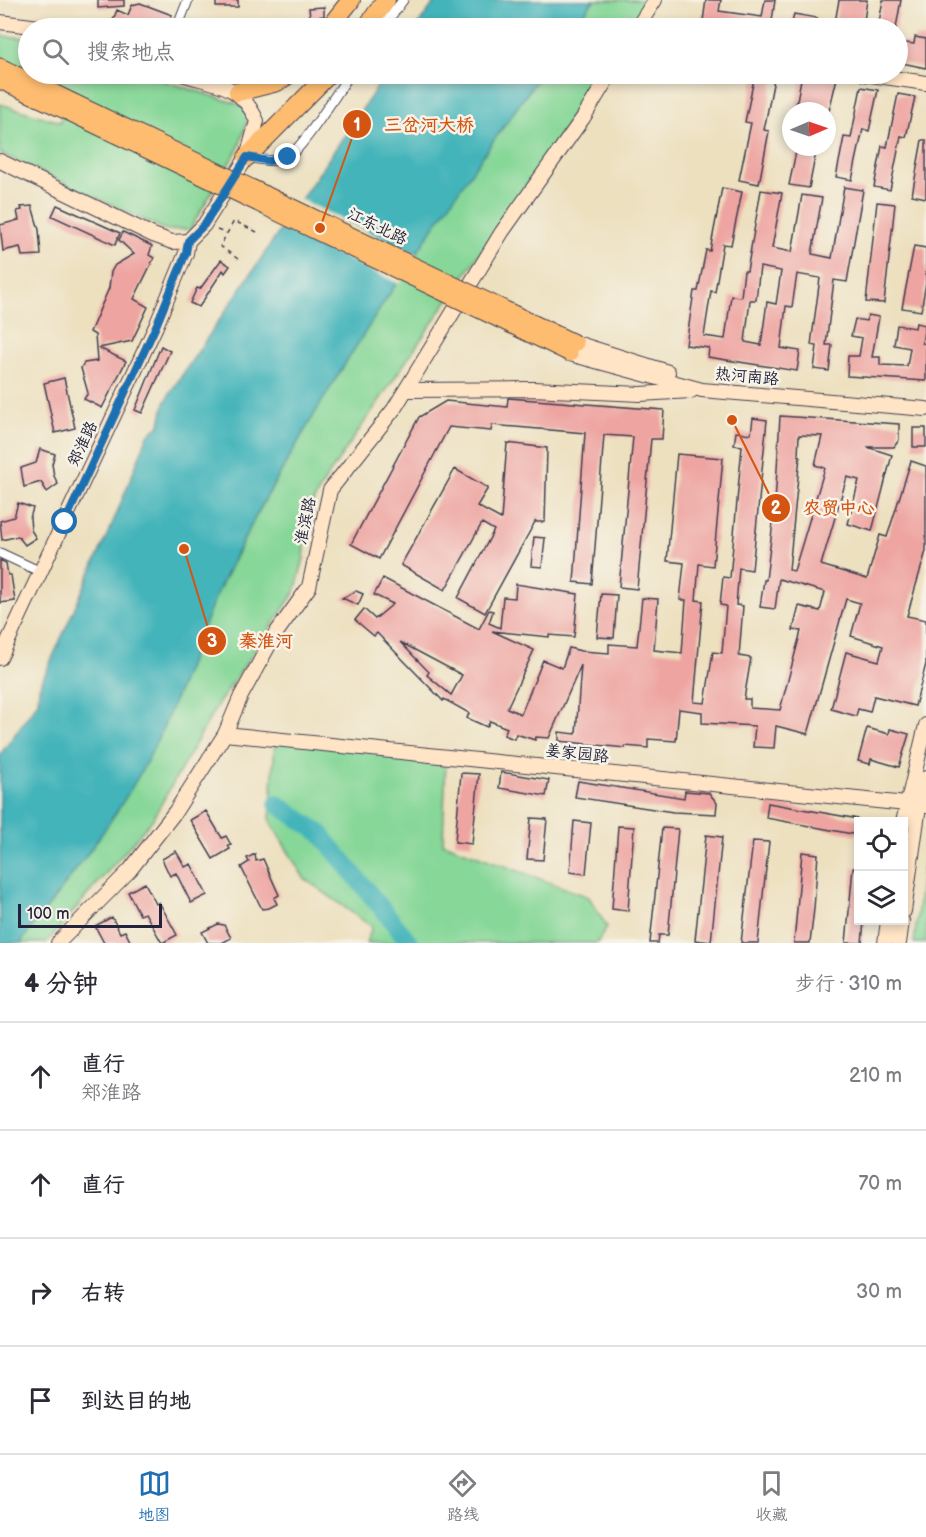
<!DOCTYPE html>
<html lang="zh">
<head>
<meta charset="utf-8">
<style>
	:root { --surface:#fff; --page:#f7f7f7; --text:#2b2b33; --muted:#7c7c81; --line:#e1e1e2; --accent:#1f6fb2 }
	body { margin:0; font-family:"Balsamiq Sans","LXGW WenKai TC",sans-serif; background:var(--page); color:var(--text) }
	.controls { position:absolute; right:18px; bottom:18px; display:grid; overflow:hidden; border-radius:0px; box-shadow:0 3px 9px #0003 }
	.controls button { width:54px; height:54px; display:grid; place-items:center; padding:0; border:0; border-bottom:2px solid var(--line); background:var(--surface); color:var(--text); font:30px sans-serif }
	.compass { position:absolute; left:782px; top:102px; width:54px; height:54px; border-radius:50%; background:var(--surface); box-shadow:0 3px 9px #0003; rotate:88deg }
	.scale { position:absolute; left:18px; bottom:15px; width:144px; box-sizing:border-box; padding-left:6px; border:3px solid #22223b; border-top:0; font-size:16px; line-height:21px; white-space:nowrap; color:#22223b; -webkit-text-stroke:4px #f7f3e8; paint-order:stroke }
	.stop { position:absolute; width:18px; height:18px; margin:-14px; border:4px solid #1f6fb2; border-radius:50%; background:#fff }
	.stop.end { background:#1f6fb2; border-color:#fff; box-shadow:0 2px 6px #0008 }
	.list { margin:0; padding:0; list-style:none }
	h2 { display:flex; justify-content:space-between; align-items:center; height:78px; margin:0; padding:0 24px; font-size:26px }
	h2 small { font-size:20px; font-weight:400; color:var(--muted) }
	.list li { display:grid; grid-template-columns:39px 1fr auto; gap:18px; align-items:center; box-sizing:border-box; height:108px; padding:0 24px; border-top:2px solid var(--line) }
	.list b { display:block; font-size:22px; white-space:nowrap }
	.list p { margin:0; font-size:20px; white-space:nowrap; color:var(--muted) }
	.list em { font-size:20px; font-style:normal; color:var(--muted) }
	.icon { flex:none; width:33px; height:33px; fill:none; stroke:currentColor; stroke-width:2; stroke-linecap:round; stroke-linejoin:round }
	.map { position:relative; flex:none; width:926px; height:943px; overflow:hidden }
	.search { position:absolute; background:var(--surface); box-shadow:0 3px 9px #0003; left:18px; right:18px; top:18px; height:66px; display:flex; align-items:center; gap:15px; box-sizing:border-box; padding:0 21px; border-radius:33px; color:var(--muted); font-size:22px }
	.sheet { height:510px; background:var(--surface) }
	nav { display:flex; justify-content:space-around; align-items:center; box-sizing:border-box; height:84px; border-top:2px solid var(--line); background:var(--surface); font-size:16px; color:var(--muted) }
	nav a { display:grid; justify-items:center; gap:3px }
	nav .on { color:var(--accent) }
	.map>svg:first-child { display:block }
</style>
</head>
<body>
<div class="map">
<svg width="926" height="943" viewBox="0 0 926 943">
	<rect width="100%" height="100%" fill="#f7f3e8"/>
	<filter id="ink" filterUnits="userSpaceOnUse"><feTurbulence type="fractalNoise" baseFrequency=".0167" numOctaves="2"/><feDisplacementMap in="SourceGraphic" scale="12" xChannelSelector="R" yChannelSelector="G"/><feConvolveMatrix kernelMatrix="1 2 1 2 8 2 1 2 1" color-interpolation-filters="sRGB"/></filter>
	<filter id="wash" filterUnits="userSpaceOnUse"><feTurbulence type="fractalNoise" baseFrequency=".008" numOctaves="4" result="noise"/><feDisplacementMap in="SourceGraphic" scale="24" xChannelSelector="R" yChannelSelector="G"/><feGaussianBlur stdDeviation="1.35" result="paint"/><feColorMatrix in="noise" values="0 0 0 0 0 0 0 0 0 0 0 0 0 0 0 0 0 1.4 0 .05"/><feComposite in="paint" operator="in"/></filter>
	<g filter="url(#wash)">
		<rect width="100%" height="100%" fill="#ede0bf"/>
		<path fill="#86d798" stroke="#547c6a" stroke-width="1.5" d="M594,0H648L631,28H573Z
			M0,36L28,38V74H142L241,105L249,115L239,147L190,229L166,230L0,153V104L60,122L74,92L7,67L0,61Z
			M541,74H602L327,477L308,511L304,558L295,592L218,704L152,820L46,943H20L69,879L175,699L213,602L255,518L320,403L436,220Z
			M275,740L446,757L443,843L589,897L607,927L597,943H366L372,927L304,878L270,821Z
			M926,843V943H914Z"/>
		<path fill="#43b4ba" stroke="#326b7a" stroke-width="1.5" d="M436,0H594L573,28H416Z
			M386,74H541C439,216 341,361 256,516C241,544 226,573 213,603C189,659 171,718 141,772C107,832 62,888 20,943H0V755L38,702L39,688L116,515L148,435L160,424L164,405L170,393Z"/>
		<path fill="#ede0bf" d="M298,198L417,255L399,284L279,226Z"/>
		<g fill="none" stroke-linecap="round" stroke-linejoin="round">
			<path stroke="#43b4ba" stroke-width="18" d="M277,804L320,833L410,943"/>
		</g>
		<g id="blocks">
			<path fill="#eea4a1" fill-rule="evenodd" d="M98,0H124V6L98,8Z
				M216,0H238V7H216Z
				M706,0H721L719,11L762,17L765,0H775L771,28H702Z
				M839,0H867L863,28H834Z
				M883,0H901L896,28H878Z
				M140,3L172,15L169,23L157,22L147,28H134L113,20L117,10L128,15L132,5Z
				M324,7V16L317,17V27H304L303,17H310L309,8Z
				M794,14L817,18L815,28H791Z
				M915,37L926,39V68L897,62V42L914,44Z
				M755,74H775L764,130L769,131L759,184L739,180L751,123L745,122Z
				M802,74H838L829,111H795Z
				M861,87L878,90L869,131L863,129L852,180L836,177L844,137L851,138Z
				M898,94L915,97L906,137L901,136L890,190L874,187L882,146L887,147Z
				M922,140H926V198L912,195Z
				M797,147H817L809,188L789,185Z
				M844,187L863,190L847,282L834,280L826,345H832L829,371L814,369L817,346L811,345L820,278L797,274L792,307L786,306L781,348L800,351L797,371L708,357L709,348L686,345L694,291H698L706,250L710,251L722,188L742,192L731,245L723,244L715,292L711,291L704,336L725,339L731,296L741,297L744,271H747L761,190L782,193L772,248L792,252L802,195L822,198L812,254L832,258ZM760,267L781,271L776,304L767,302L761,345L745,342L750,300H756Z
				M877,202L895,204L884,303L866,302Z
				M57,205L120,233L115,245L52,216Z
				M32,206L39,230L41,255L22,256L20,247L3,251L0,225L19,220L17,211L22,210L21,207Z
				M123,232L152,246L149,255L154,258L134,299L148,307L132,341L99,348L126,361L102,408L84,399L88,393L81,368L84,363L97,361L95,335L90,332L109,288L111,272L115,265L134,254L119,240Z
				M914,246L926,248V283L921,311L902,308Z
				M221,260L230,266L225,273L223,270L199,307L190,303L197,288L200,289Z
				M868,315L879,317L872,357H880V365L907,366L910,348L894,345L897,325L915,328L916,323L925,325L922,343L926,344V381L847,376L848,356H859L862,338L851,336L855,319L866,321Z
				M161,346L170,351L142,413L135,410Z
				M64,378L75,428L55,433L44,383Z
				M508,398L664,410L662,439H651L637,589L619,587L633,437L604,435L592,584L574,582L585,433L492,425L491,431L449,427L379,559L351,544L419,417L446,401L507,407Z
				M780,416L899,424V440L894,447H867L892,455L872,531L848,524L859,480L847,477L821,565L867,579L880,535L887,537L911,461L926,466V551L907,616L926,620V664L915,706L874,696L870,712L858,709L856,716L831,709L846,652L879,661L883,646L851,636L860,603L846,599L808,734L776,726L774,748L753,747L755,726L702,723V712L679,709L676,741L648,739V748L625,746V748L559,741V732L576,734L581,665L549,738L536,737L535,740L516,734L514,739L504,735L507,728L490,721L487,727L467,718L469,713L444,699L443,701L377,633L374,636L355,620L364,609L375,619L393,604L374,595L383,578L479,629L489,610L493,611L489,623L500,628L503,597L515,598L516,584L578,594L574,637L549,635V637L492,631L534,650L507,708L521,714L543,660L562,668L569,648L581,651L609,653V644L637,646L642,598L658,599L654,650L682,653L686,600H680L684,563L667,561L677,454L723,458L713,566L699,564L696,600L703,601L694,702L705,703L713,652L722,653L726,606L720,605L723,577L730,578L742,446L734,445L736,432L751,434L753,418L767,420L752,570L739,568L736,605L743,606L739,656L751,658L744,699H750V708L780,710L801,631L793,630L799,606L820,611L825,592L779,579L775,609L760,607L764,580H766L775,505ZM799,435L822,436L815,465L825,468L794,571L789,570L800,456L798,455ZM400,642L462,675L451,695L427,675L429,672Z
				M913,428H926V447H913Z
				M507,443L547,448L545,522H535L536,520L485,613L458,598L494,530L482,523L445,590L401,565L455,469L488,488L477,506L501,519Z
				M40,449L55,454L52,464L54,476L58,484L47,492L41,482L24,487L21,468L36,463Z
				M18,503L33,508L30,518L31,530L36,538L25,545L18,536L2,540L0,521L14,517Z
				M534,537L545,538L542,567L531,566Z
				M0,560L6,563L8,575H11L15,601L0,603Z
				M356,591L363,594L358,605L342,598Z
				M601,594L617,595L614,638L597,637Z
				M867,728L889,734L890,729L909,734L899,767L871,759L870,764L858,761Z
				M501,772L549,780L546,796L499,788Z
				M461,773L479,774L472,844L455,842Z
				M578,781L684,798L685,791L709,793L717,803L716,814L673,812L575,797Z
				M768,803L858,819V835L766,818Z
				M206,811L222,838L226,836L231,845L228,846L230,849L213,859L190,820Z
				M531,818L547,819L543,860L527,859Z
				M574,821L591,823L586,874L570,872Z
				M618,826L634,827L628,911L612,909Z
				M662,828L678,829L673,883L668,935H659L658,943H650Z
				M706,835L722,837L711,942L695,940Z
				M753,841L769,842L763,895L758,943H741Z
				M176,851L185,867L191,864L207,895L191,903L176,873L170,876L162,859Z
				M802,852L818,854L814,909L810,943H794Z
				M255,854L256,861L263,859L279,895L274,898L277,904L269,908L262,909L241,867L249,862L247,858Z
				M853,868H858V921H864L862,943H846Z
				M145,883L156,904L159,902L177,935L162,943L145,913L140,915L128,892Z
				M112,917L120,933L125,931L131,943H104L95,926Z
				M218,924L224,925L231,938L222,943H208L202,932Z"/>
		</g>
	</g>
	<g filter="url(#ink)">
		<use href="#blocks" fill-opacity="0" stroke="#403e4f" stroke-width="1.5"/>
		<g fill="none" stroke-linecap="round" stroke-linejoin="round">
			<g stroke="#403e4f" stroke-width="11">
				<path id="street" d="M177,28L188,0
					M382,28L403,0
					M247,157C259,159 277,164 288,157C304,147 338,91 350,74
					M0,553L41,572"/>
			</g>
			<g stroke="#403e4f" stroke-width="16">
				<path id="secondary" d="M0,22L47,28
					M637,28L655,0
					M864,74L926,83
					M0,161L153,235L172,242L188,241L204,225L247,157L257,121C240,83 218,85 182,74
					M576,343L668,372
					M570,354L702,390L926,409
					M406,390L533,389L640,394L691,391
					M0,658L156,326L186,253L188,241
					M225,734L926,806
					M903,822L926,725
					M904,911L919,806L926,778
					M58,943L130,870L175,812L225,734L241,696L274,636L309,587L330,490L394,409L502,232L583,118L610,74
					M885,943L888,921
					M899,943L902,921"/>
			</g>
			<g stroke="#403e4f" stroke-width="17">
				<path id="primary" d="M0,66L70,100
					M0,81L65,111"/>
			</g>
			<g stroke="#403e4f" stroke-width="20">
				<path id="highway" d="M329,28L351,0
					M366,28L386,0
					M238,92L277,82L290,74
					M247,157L329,74"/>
			</g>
			<path stroke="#403e4f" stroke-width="1.5" stroke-dasharray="4.5 4.5" stroke-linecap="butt" d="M217,230L226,233
				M238,259L220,246L234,221L257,232"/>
			<use href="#street" stroke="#fff" stroke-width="9"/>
			<use href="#secondary" stroke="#ffe4c6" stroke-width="14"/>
			<use href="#primary" stroke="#febc70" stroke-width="15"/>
			<use href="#highway" stroke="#febc70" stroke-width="18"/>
			<g stroke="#403e4f" stroke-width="17" stroke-linecap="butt">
				<path id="primary-bridge" d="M70,100L576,343
					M65,111L570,354"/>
			</g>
			<use href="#primary-bridge" stroke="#febc70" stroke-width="15"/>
		</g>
	</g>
	<g fill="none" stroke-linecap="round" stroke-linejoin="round" filter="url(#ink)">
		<path stroke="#1f6fb2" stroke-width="8" d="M65,522L156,326L186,253L188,241L204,225L247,157L269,161L288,157"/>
	</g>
	<g text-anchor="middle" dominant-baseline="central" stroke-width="5" stroke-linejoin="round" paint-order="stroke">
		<g font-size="16" fill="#22223b" stroke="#f7f3e8">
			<text transform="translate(377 227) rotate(26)">江东北路</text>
			<text transform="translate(747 377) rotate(5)">热河南路</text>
			<text transform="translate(83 444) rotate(-65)">郑淮路</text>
			<text transform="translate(306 521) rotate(-78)">淮滨路</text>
			<text transform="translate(577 754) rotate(6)">姜家园路</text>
		</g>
	</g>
	<path fill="none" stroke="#d45411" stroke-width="2" d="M320 228L357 124M732 420L776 508M184 549L212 641"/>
	<g fill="#d45411" stroke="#f7f3e8" stroke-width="2">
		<circle cx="320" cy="228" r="6"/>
		<circle cx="732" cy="420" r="6"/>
		<circle cx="184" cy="549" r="6"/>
		<circle cx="357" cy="124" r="15"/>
		<circle cx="776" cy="508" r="15"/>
		<circle cx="212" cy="641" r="15"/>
	</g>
	<g font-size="18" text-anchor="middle" font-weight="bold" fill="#fff">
		<text x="357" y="131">1</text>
		<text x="776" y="514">2</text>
		<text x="212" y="647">3</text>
	</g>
	<g font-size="18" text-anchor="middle" font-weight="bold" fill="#d45411" stroke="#f7f3e8" stroke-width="5" stroke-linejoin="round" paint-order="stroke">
		<text x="429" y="131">三岔河大桥</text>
		<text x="839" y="514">农贸中心</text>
		<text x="266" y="647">秦淮河</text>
	</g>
</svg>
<div class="controls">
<button><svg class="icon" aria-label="locate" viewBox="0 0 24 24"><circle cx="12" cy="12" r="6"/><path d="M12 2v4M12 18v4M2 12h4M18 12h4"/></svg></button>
<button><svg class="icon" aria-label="layers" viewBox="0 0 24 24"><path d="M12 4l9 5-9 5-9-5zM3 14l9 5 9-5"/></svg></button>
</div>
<svg class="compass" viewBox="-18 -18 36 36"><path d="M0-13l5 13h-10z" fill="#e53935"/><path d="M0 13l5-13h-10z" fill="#7c7c81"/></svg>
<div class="scale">100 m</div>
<div class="stop" style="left:65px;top:522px"></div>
<div class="stop end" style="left:288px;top:157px"></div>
<div class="search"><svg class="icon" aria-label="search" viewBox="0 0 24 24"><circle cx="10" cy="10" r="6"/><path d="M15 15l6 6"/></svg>搜索地点</div>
</div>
<section class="sheet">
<h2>4 分钟<small>步行 · 310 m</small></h2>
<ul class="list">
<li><svg class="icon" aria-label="ahead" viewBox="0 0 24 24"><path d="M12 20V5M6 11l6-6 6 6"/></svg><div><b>直行</b><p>郑淮路</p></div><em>210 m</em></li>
<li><svg class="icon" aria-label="ahead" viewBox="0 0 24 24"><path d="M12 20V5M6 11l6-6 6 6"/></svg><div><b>直行</b></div><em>70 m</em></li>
<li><svg class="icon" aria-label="right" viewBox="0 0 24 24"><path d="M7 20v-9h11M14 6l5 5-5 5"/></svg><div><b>右转</b></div><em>30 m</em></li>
<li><svg class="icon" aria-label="arrive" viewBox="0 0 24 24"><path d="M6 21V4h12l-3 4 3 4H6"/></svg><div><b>到达目的地</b></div></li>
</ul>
</section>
<nav>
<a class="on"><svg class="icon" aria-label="map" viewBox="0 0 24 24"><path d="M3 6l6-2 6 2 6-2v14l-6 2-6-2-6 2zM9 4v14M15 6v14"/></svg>地图</a>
<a><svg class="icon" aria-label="directions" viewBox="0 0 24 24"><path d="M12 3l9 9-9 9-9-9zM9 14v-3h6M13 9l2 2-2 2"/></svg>路线</a>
<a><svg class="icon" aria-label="saved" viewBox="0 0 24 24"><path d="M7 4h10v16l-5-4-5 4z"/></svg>收藏</a>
</nav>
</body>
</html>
